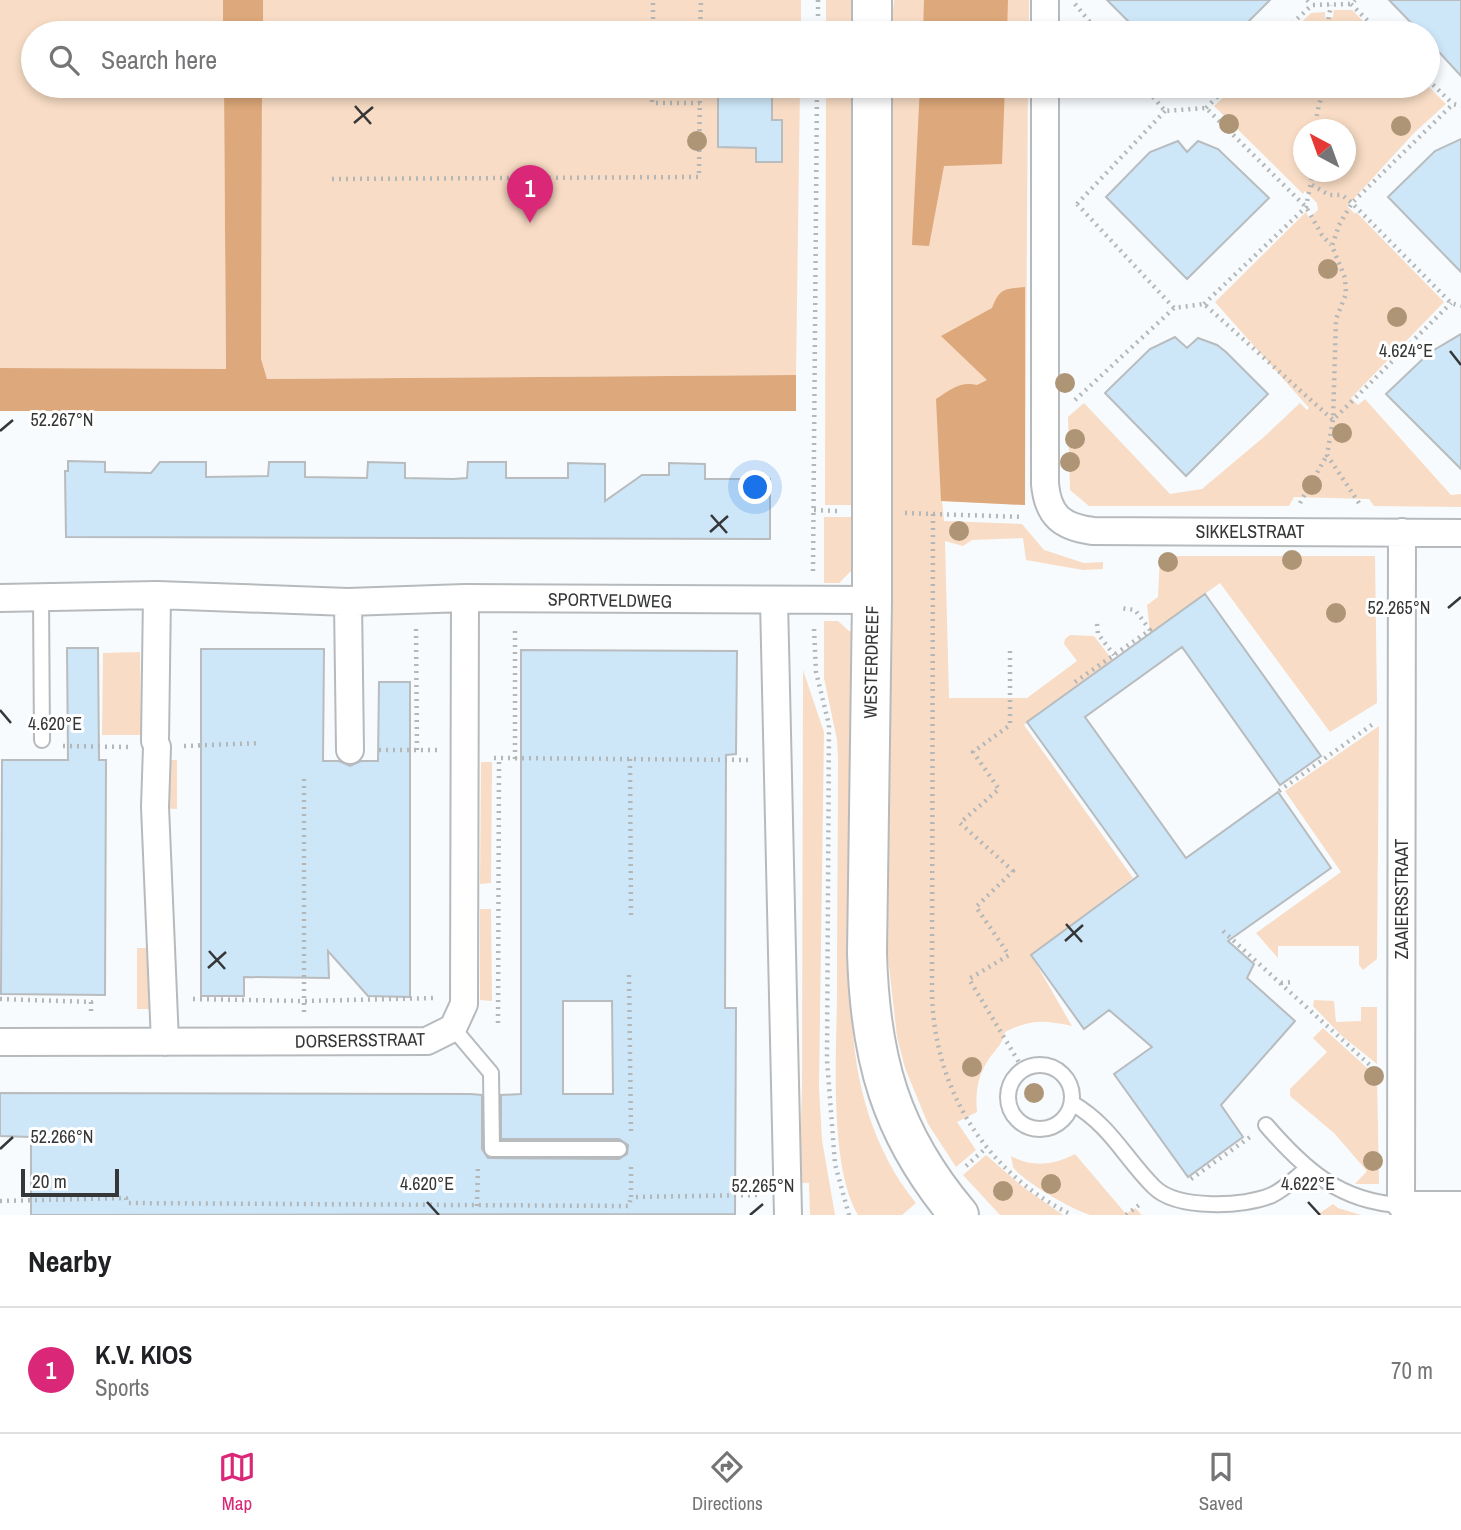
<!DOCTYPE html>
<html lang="en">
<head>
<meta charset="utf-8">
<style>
	:root { --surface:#fff; --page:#f6f6f6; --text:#202124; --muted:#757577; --line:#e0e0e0; --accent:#db2777 }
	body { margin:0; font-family:"Archivo Narrow",sans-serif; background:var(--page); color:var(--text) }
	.compass { position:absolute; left:1293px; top:119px; width:63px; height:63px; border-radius:50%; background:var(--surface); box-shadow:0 4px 10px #0003; rotate:319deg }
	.scale { position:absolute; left:21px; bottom:18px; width:98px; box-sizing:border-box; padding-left:7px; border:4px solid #353637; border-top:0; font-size:19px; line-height:24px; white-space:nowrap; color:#353637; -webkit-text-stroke:5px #fff; paint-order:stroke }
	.you { position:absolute; left:756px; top:488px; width:24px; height:24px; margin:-18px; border:5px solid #fff; border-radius:50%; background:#1a73e8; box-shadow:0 0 0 10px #1a73e833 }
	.badge { display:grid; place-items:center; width:46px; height:46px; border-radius:50%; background:var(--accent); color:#fff; font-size:23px; font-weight:700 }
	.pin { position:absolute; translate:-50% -58px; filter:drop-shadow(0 2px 4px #0008) }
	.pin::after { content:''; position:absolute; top:37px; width:24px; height:21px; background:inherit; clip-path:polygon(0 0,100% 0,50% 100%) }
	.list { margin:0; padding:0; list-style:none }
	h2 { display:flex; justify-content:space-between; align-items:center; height:91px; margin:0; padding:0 28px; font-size:30px }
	h2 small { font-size:23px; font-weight:400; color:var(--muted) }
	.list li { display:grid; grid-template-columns:46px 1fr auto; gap:21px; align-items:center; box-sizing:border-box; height:126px; padding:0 28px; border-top:2px solid var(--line) }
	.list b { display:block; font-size:26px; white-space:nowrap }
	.list p { margin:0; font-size:23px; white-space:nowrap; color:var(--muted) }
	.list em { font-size:23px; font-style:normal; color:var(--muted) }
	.icon { flex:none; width:38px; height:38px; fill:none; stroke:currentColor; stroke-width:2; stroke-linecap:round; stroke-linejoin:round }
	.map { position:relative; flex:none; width:1461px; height:1215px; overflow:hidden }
	.search { position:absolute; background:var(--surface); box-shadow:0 4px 10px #0003; left:21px; right:21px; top:21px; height:77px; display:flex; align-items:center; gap:18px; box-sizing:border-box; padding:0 24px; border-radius:38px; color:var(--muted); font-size:26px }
	.sheet { height:217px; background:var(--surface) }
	nav { display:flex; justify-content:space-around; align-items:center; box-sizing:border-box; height:98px; border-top:2px solid var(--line); background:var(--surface); font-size:19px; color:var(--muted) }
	nav a { display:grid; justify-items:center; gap:4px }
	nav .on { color:var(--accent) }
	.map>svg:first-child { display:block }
</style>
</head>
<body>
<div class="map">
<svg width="1461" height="1215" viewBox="0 0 1461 1215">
	<rect width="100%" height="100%" fill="#f7fbfd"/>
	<path fill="#f8dcc5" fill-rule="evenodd" d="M0,0H223V33H33V86H224L226,370L0,368Z
		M263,0H801V33H263Z
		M826,0H851L852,33H826Z
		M894,0H1029V33H891Z
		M1334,10H1352L1375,33H1290L1311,13L1325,12V18L1333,17Z
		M262,86H800L796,375L267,379L261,360Z
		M826,86H853V505H825Z
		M887,86H1028L1025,505L942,501L944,521L1022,524L1044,550L1084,563L1103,562V569L1083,570L1026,560L1023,538L972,540L963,546L945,541L949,698H1027L1077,661L1064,644L1065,639L1070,635L1094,636L1113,661L1024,725L1133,878L1031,955L1072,1026C1044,1020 1031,1019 1005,1032C1002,1044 998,1047 991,1056C978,1073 975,1092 977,1112L957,1122L976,1150L956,1167L928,1124L905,1068L897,1037L888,957L890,517Z
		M1235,86H1428L1446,104L1415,132L1347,206L1355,214L1356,212L1444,302L1351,398L1358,405L1365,399L1451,495L1461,494V507L1374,506L1369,499L1294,497L1289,506H1089L1070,490L1068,417L1084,403L1170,494L1202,489L1265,436L1300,403L1307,410L1309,408L1215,302L1306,212L1309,218L1318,210L1317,203L1305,191L1303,194L1214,106ZM1304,130H1346V172H1304Z
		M824,517H854L853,572H850L839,583H824Z
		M1160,556H1375L1377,703L1330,732L1220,583L1150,633L1147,605L1158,597Z
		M824,621H838L849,631H853L852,1010C853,1078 872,1149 916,1203L902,1215H858C828,1164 837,1049 837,989C837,912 838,836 838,760L837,740L824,678Z
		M140,652L141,735H102L103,653Z
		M803,670L824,732L819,1087L822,1140L835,1215H810L809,1183H799L802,1088Z
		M1379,726L1377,959L1363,970L1359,965V946H1278V958L1256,933L1341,872L1285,791Z
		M159,760H177V809L159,808Z
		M481,762H492L491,883L480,884Z
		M480,909H491L492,1001L480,1000Z
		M137,948H157V1009H137Z
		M1314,1000L1334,1001L1336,1022L1361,1021V1007H1377V1064L1342,1036L1313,1006Z
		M1323,1028L1377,1077L1379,1184H1355L1367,1171L1334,1133L1290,1096V1089L1327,1052L1313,1038Z
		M1075,1154L1126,1214L1135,1208L1142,1215C1126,1215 1109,1215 1092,1215C1077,1213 1021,1180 1013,1167C1013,1166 1011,1157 1011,1156C1032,1168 1054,1165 1075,1154Z
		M986,1155L1023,1187L1063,1215H1000L963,1175Z
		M1333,1204L1338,1208L1361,1215H1317Z"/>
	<path fill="#dda87b" d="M223,0H263V33H223Z
		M924,0H1008L1007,33H923Z
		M224,86H262L261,359L267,379L796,375V411H0V368L226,369Z
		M920,86H1005L1002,164L944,166L929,246L912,245Z
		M1025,287V505L941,501L936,399C950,390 960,381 977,385L987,380L941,336L992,308C1000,287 1005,289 1025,287Z"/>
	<path fill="#cee7f8" stroke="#b8bcbe" stroke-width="2" fill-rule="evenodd" d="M1107,0H1270L1237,33H1140Z
		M1389,0H1461V76L1428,40V33H1421Z
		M718,86H772V120H782V162H756V148L718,147Z
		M1461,139V272L1388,197L1435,151Z
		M1178,141L1187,152L1198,141L1218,149L1269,198L1187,279L1106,197L1150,152Z
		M1461,334V469L1386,394L1429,353Z
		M1175,337L1187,348L1198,338L1217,345L1226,352L1268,394L1186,476L1105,393L1150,349Z
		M68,461L105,462V472L151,473L160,462H206V477L268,476L269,462H305V477L367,478L368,462L405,463V478L453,479L467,478L468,462H506V478H568V463L605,464V501L642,475H669V463L705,464V479H770V539L66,537L65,471H68Z
		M1205,594L1321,756L1280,785L1182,647L1085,717L1186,858L1278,792L1331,868L1228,941L1254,964L1247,978L1295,1021L1221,1105L1243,1137L1188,1177L1114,1074L1152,1047L1109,1010L1084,1029L1031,955L1138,876L1027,722Z
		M67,648H98L99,760H106L105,995L1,994L2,760H68Z
		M201,649H324L323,761H339L350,766L361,761H378L379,682H410V997L368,996L328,951L329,978L244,977V996H201Z
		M521,650L737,651L736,754L726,755L725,1008H736L735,1214L31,1215V1137L0,1136V1093L471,1094L482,1095V1149L488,1158L619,1159L627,1154L628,1145L619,1139H501V1095L521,1094ZM563,1001H612L613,1094H563Z"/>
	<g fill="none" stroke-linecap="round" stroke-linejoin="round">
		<g stroke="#b7babd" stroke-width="18">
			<path id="lane" d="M41,597L42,740
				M453,1028L491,1073L492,1149H619
				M1008 1097a32 32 0 1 1 64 0a32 32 0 1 1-64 0Z
				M1072,1103C1111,1126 1124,1157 1154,1187C1177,1210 1245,1207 1272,1195C1285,1189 1296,1177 1307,1169
				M1266,1125C1304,1169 1340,1202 1401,1205"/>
		</g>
		<g stroke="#b7babd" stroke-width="30">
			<path id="street" d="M1045,33V0
				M1045,86V484C1048,516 1062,527 1093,531L1461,533
				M1402,532L1401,1205H1461
				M0,598L157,595L348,602L465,598L872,600
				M774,601L788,1215
				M348,602L350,750
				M155,741L157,595
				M157,747L155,807L165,1042
				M0,1042L427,1041L453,1028L464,1004L465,598"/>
		</g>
		<g stroke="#b7babd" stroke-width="42">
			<path id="secondary" d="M872,0V33
				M872,86V600L867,953C870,1058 890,1133 959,1215"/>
		</g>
		<path stroke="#b4b7b8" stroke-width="4.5" stroke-dasharray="2 5" stroke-linecap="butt" d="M818,0V33
			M1307,0L1312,5
			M1075,4L1099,33
			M1351,4L1380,33
			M653,33V0
			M700,33L701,0
			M1282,33L1312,5L1351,4L1355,0
			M1326,33L1331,5
			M1428,80L1453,104
			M652,86V103H700
			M1144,86L1165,111L1206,108L1306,207L1322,235L1331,245
			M1206,108L1228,86
			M1318,130C1313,113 1323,101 1322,86
			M332,179L699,177L700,86
			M1312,185L1329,195H1342L1352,203L1451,303L1461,306
			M1077,204L1174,308L1204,304L1333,420L1451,303
			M1077,204L1165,111
			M1204,304L1306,207L1313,172
			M1075,400L1174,308
			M1300,503L1327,455
			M1359,503L1327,455L1333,420L1336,319L1346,294L1345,278L1332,246L1339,225L1352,203L1453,104L1461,106
			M814,510L837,511
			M905,513L1023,517
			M933,514L932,993C934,1089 985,1172 1072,1215
			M813,571L817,86
			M1097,624L1098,634L1114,655
			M416,629L417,751
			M814,629L816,672L829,725L827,1060L835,1164L849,1215
			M1010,651V725L973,752L999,789L960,823L1013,871L976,907L1009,955L969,979L1023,1069
			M1075,682L1150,630L1135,610L1120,608
			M63,746L128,747
			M184,746L260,743
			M379,750H437
			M494,758L751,760
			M515,759V627
			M630,759L631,919
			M304,779V1013
			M1279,791L1373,724
			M1223,931L1372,1067
			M629,975L631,1132
			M1281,983L1294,982
			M0,999L91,1002V1012
			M193,999L304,1001L436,998
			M498,1023L499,758
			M966,1166L986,1148
			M631,1167V1197L760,1195
			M1191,1179L1250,1137
			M0,1201L126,1198L127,1203L629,1206L631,1197
			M477,1206L478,1165
			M1126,1215L1139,1205"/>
		<use href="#lane" stroke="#fff" stroke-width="14"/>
		<use href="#street" stroke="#fff" stroke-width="26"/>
		<use href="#secondary" stroke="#fff" stroke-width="38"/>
	</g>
	<g fill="#ae9576">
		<circle cx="1229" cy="124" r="10"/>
		<circle cx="1401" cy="126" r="10"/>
		<circle cx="697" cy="141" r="10"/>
		<circle cx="1328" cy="269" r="10"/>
		<circle cx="1397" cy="317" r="10"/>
		<circle cx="1065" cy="383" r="10"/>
		<circle cx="1342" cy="433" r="10"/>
		<circle cx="1075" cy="439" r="10"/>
		<circle cx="1070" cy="462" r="10"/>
		<circle cx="1312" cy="485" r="10"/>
		<circle cx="959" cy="531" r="10"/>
		<circle cx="1292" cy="560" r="10"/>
		<circle cx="1168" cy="562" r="10"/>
		<circle cx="1336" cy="613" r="10"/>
		<circle cx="972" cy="1067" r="10"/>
		<circle cx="1374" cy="1076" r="10"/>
		<circle cx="1034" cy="1093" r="10"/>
		<circle cx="1373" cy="1161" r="10"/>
		<circle cx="1051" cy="1184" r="10"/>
		<circle cx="1003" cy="1191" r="10"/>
	</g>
	<path fill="none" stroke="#353637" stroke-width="2.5" d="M355,106L371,124M354,123L373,107M1450,351L1461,365M0,431L13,420M711,515L727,533M710,532L728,516M1448,608L1461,597M0,710L11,723M1066,924L1082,942M1065,941L1083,925M209,951L225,969M208,968L226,952M0,1149L13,1137M427,1202L439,1215M1308,1202L1320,1215M750,1215L763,1204"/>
	<g text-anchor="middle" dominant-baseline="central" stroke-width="6" stroke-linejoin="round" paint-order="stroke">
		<g font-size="18" fill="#353637" stroke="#fff">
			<text x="1250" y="531">SIKKELSTRAAT</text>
			<text transform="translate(610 600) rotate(1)">SPORTVELDWEG</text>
			<text transform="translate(871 662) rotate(-89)">WESTERDREEF</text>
			<text transform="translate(1401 899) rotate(-90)">ZAAIERSSTRAAT</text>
			<text transform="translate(360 1040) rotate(-1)">DORSERSSTRAAT</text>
		</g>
	</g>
	<g font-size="18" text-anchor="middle" fill="#353637" stroke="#fff" stroke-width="6" stroke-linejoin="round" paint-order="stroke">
		<text x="1406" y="357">4.624°E</text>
		<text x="62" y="426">52.267°N</text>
		<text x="1399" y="614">52.265°N</text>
		<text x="55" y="730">4.620°E</text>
		<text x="62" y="1143">52.266°N</text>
		<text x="427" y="1190">4.620°E</text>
		<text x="1308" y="1190">4.622°E</text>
		<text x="763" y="1192">52.265°N</text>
	</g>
</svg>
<svg class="compass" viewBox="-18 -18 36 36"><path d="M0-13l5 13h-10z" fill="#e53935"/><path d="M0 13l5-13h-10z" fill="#757577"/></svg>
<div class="scale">20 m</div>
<div class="you"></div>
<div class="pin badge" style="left:530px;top:223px">1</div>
<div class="search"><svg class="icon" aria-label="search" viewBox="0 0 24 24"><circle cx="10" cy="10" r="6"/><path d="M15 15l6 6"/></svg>Search here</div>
</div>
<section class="sheet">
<h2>Nearby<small></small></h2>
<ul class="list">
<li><span class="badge">1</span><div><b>K.V. KIOS</b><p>Sports</p></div><em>70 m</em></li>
</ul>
</section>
<nav>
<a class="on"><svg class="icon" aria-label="map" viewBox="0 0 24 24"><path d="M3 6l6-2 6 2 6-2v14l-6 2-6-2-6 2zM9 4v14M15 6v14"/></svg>Map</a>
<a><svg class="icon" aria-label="directions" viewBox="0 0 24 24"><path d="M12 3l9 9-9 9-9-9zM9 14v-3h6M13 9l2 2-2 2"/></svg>Directions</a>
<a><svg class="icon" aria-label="saved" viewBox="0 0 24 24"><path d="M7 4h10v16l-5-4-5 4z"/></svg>Saved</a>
</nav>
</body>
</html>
